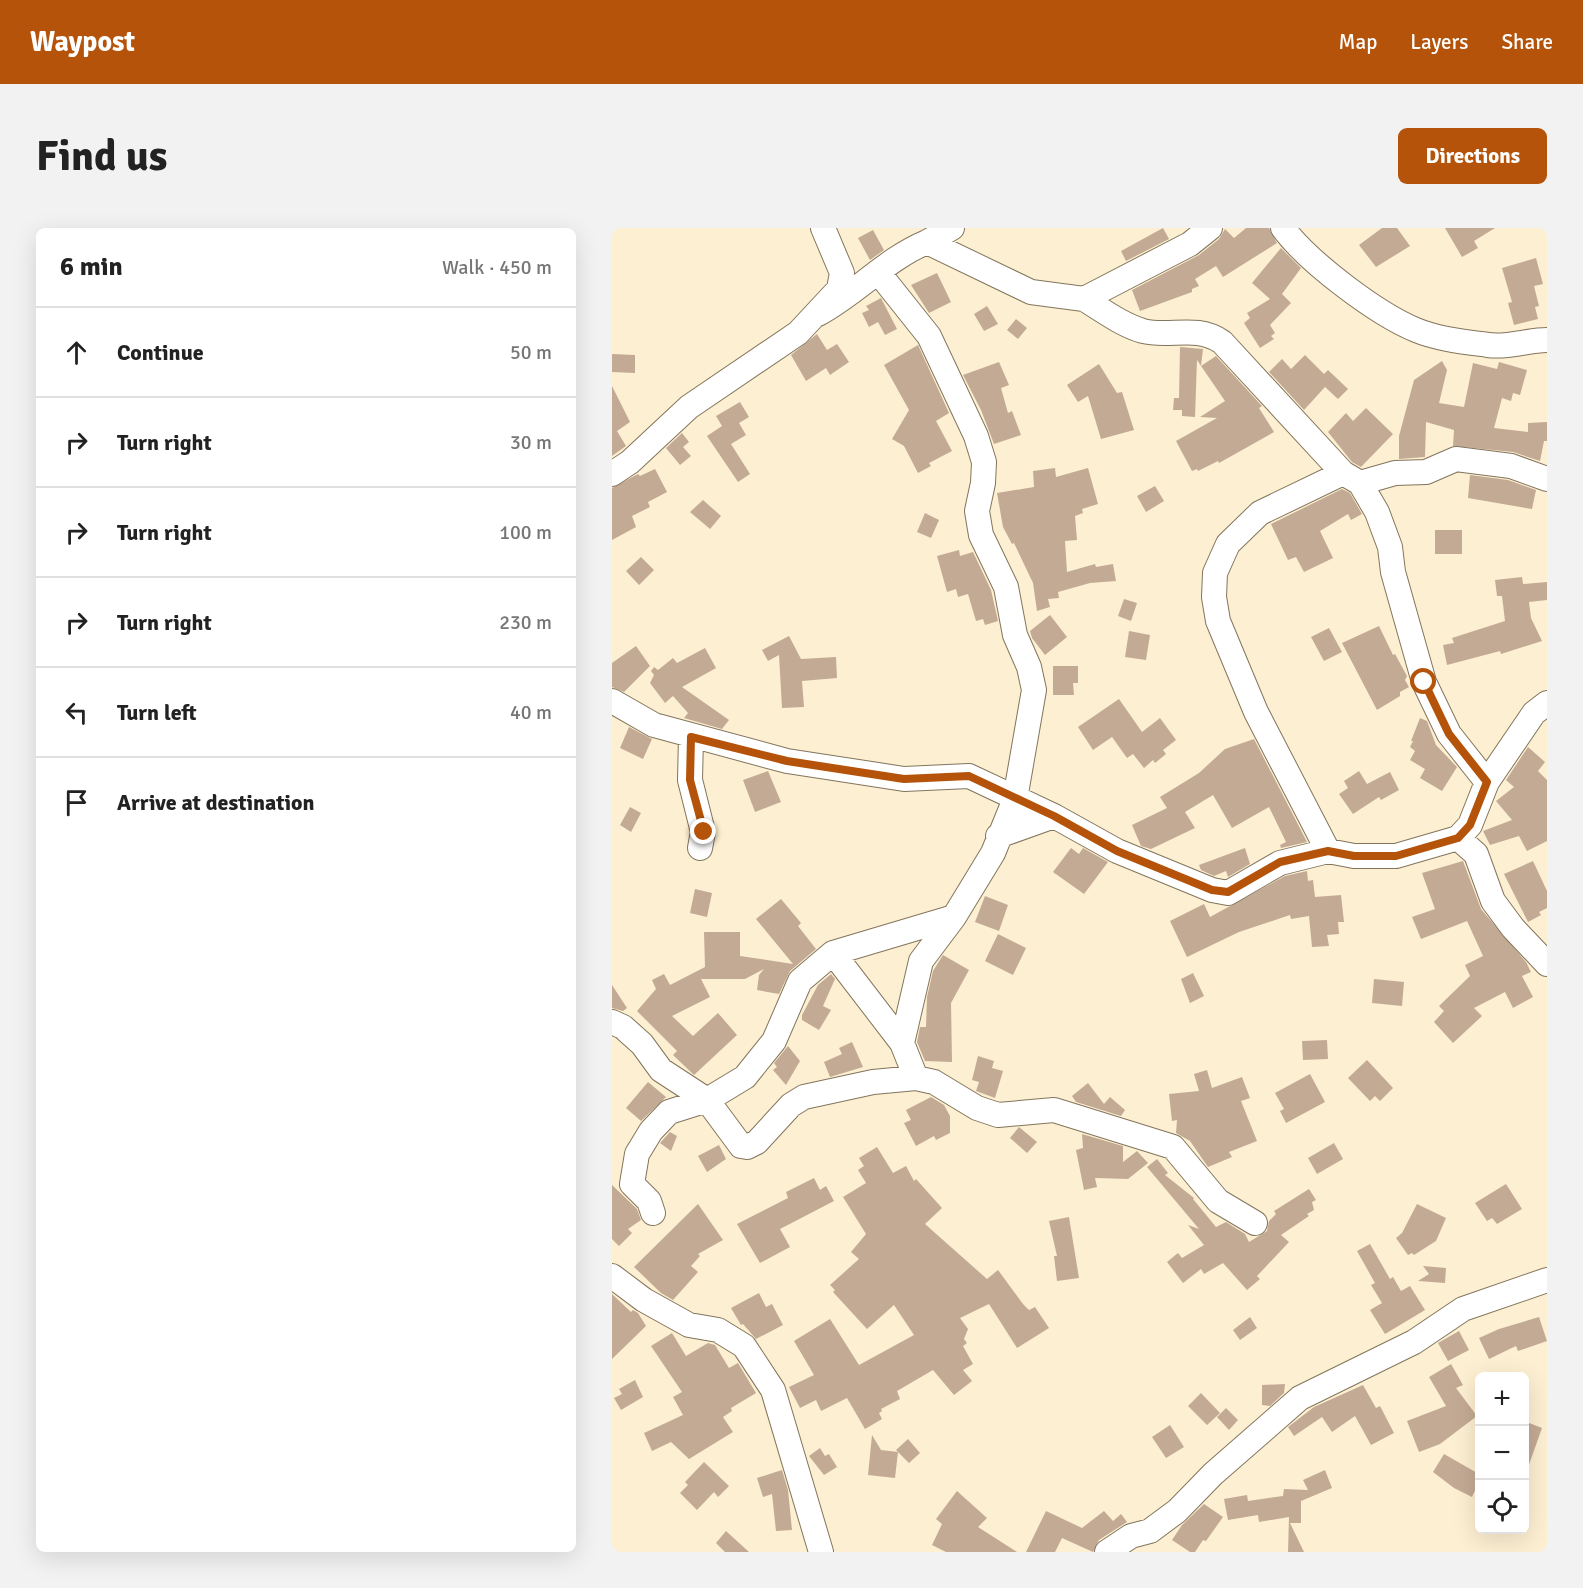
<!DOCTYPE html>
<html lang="en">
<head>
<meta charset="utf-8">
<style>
	:root { --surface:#fff; --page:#f2f2f2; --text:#222; --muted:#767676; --line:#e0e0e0; --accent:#b45309 }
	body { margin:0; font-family:Signika,sans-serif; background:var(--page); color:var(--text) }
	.controls { position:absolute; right:18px; bottom:18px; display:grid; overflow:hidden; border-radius:9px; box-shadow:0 6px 24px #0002 }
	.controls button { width:54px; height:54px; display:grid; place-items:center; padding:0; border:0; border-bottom:2px solid var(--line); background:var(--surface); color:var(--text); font:30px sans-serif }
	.stop { position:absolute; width:18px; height:18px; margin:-14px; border:4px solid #b45309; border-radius:50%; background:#fff }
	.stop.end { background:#b45309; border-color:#fff; box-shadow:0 2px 6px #0008 }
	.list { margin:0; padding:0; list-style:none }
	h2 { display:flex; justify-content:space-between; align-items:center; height:78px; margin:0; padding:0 24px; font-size:26px }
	h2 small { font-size:20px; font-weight:400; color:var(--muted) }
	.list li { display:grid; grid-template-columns:39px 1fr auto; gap:18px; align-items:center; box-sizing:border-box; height:90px; padding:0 24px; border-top:2px solid var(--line) }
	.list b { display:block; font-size:22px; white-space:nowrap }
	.list em { font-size:20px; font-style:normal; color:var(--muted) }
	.icon { flex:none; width:33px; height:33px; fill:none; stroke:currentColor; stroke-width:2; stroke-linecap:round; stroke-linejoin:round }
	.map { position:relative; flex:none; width:935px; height:1324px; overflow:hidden; border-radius:9px }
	header { display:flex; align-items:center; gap:36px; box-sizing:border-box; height:84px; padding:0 30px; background:var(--accent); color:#fff }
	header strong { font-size:28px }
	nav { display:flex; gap:33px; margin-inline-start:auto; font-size:21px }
	.intro { display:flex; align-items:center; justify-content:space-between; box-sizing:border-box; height:144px; padding:0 36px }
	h1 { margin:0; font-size:42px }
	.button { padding:15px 27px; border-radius:9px; background:var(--accent); color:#fff; font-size:21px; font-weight:700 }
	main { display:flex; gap:36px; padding:0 36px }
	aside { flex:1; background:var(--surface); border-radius:9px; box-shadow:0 6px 24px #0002 }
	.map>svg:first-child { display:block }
</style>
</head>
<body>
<header>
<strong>Waypost</strong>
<nav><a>Map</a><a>Layers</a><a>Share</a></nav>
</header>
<div class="intro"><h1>Find us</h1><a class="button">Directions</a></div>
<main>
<aside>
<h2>6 min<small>Walk · 450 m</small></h2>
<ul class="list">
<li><svg class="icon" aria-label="ahead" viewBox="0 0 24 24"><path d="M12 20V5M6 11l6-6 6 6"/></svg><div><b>Continue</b></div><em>50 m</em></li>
<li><svg class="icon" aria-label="right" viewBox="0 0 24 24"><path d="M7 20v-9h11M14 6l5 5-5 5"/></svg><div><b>Turn right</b></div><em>30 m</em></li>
<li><svg class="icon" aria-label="right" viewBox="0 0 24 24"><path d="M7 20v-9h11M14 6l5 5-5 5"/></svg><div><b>Turn right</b></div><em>100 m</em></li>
<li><svg class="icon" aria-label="right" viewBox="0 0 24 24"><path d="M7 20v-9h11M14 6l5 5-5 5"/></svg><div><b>Turn right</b></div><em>230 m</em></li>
<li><svg class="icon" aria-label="left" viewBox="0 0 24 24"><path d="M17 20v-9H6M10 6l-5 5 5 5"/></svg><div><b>Turn left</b></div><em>40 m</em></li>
<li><svg class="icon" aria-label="arrive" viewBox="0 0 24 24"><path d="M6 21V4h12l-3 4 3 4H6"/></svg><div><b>Arrive at destination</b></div></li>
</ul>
</aside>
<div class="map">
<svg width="935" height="1324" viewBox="0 0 935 1324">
	<rect width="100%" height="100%" fill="#fdefd1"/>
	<path fill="#c3aa95" d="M551,0L557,11L514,33L509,23Z
		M634,0H657L665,15L611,49L604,38L583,51L587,58L580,61V64L528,83L520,62L587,27L607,11L613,1L622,10Z
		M770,0H785L798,18L764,39L747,17Z
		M833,0H883L862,13L866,20L850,29Z
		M261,2L272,22L258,32L246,10Z
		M669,20L689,40L670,66L679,75L658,97L663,105L659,108L662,111L648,120L632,95L638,90L635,85L658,71L640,55Z
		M924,30L931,56L922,58L927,78L923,79L926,91L902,97L896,75L900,74L890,40Z
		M325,45L339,74L317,85L299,57Z
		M269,70L285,101L273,107L266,94L257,99L250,85L257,82L254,78Z
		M375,78L386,96L372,103L362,86Z
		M404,91L415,100L406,111L395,102Z
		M205,106L215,122L225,116L237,134L218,147L214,140L194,153L179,127Z
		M306,117L337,185L324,193L340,223L317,235L319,238L306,245L292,218L280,211L297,182L272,137Z
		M568,119L591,121L589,138L604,128L650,178L647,180L662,204L607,235L606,233L586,243L585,241L580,243L564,213L605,190L588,189L613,173L585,132L583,189L570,188V182H561L562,170H567Z
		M0,126L23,127V145L0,144Z
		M693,127L712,146L716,142L736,161L726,171L713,159L692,182L657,144L670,131L679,141Z
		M830,133L835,142L827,175L852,179L861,135L885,141L887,134L915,142L908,167L901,165L899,173L890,170L882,200L916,204V195L935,194V213H932L928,233L901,224L841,218L842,202L814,194L813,229L787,231V208L802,152Z
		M387,134L397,157L389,160L396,185L400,183L409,207L382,216L369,182L351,147Z
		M487,136L505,165L510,164L522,202L489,211L476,168L466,174L455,157Z
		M0,158L18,194L5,203L14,218L0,228Z
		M128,174L137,189L127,195L134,207L119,216L138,246L126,254L95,208L110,198L104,188Z
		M754,180L781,206L749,239L740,234L716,204L734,185L741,193Z
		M70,205L77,214L71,219L79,228L68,237L54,220Z
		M443,240L444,249L476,240L486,276L470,281L471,285L463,288L465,312L453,313L455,344L483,336L484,339L501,336L504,353L478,355L446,364L447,370L436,371L438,379L425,383L421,355L402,315L400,316L391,299L385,265L422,259L421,243Z
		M43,241L55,264L36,274L38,279L20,288L24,299L0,312V260L26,246L28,248Z
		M858,247L896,252L924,262L920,281L856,270Z
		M543,258L552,273L534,284L525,268Z
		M730,261L738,265L750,286L739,292L736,286L708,303L721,330L692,344L684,329L676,332L659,296Z
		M91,272L109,288L98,301L78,284Z
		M313,285L327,292L319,310L305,304Z
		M823,302H850V326H823Z
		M347,322L348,328L361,324L379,362L386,393L373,397L371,391L364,393L356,366L346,369L344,361L335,364L325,328Z
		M29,329L42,342L27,357L14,343Z
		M910,349L911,356L935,354V372L917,374L919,390L930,413L889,426L888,423L835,437L831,417L842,415L840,410L893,393L890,368H885L883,352Z
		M512,371L525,375L519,393L506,388Z
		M438,387L455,409L433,427L420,410L418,403Z
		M767,398L781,427L783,426L795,448L793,452L797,459L788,464V468L765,482L730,415Z
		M717,400L730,424L712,433L699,409Z
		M517,403L538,407L534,432L513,429Z
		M177,408L189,431L224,429L225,450L190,453L192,479L170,480L167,427L156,433L150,422Z
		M24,418L38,438L12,464L0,459V435Z
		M93,420L104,440L70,459L117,492L110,501L72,490L76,485L61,468L53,475L38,455L42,447L39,443L42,439L46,442L61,430L65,435Z
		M441,438H466V455H461L462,467H441Z
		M507,471L530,504L548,490L564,512L551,522L554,526L543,535L541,532L532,540L521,526L515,530L500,509L481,522L466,499Z
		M808,490L815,493L824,517L845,539L830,563L808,550L813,541L798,532L803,523L798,519L801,513H799Z
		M17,499L40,511L31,531L8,520Z
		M642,511L695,614L669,620L668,617L674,614L657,579L620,600L601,567L573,584L583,600L539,621L529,618L520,597L555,580L548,569L587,545L613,521Z
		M916,519L933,534L926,543L935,552V613L915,623L907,608L878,617L871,603L900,592L884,573L902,559L894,552Z
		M156,543L169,574L143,584L131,552Z
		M747,543L755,556L778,544L787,562L769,572L767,569L741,586L727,566L736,560L732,553Z
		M18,579L29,585L19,604L8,597Z
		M459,620L467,626L471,620L496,634L472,666L441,644Z
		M633,620L638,636L616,649L614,643L602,648L589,642L587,637Z
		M851,633L869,681L914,734L919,744L910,748L921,769L901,780L893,764L862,780L870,788L841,815L822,794L832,783L827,778L858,748L853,737L871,728L855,693L809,711L800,689L823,681L810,645Z
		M921,633L935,663V680L927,684L929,687L916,694L892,646Z
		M695,643L696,653L701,652L703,669L729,667L732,694H726L727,706L715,707L717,718L700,719L697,688L679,691L678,687L627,704L575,729L558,693L592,676L598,689L673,648Z
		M83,661L100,665L95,689L78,685Z
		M373,668L396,677L387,703L363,694Z
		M169,671L189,695L186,698L204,721L178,743L167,766L145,762L147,747L152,741L133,751H89L98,769L60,788L81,808L106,785L125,807L82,847L61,827L65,823L25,783L44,761L40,752L52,746L58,757L93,739L92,704H128V728L181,736L144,691Z
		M386,706L414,720L401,747L373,733Z
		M331,727L357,742L339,775L340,834L313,833L305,814L308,799H314L315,769L321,743Z
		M581,745L592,768L578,775L569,751Z
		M219,746L223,751L211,778L219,782L207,802L190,792V787L206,757Z
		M762,751L792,754L790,778L760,775Z
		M0,757L15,780L11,783L0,780Z
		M715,812L716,831L691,832L690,813Z
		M240,814L251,839L218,849L212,834L230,826L227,820Z
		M176,818L188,833L174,857L161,842L165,839L162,835Z
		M366,828L382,833L380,840L391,843L383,870L364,863L367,854L360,852Z
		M755,832L781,860L768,873L763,868L758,873L736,850Z
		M595,842L600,860L630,849L638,870L629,873L645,913L617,924L620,929L596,939L578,913L564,905L565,892L560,893L557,866L587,863L582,846Z
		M698,846L713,874L674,895L668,883L672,881L663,865Z
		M36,854L54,869L29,893L14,880Z
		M476,855L492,876L498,869L513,882L509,888L464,874L460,868Z
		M319,869L332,877L338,888V905L324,912L322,908L304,918L292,895L299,892L294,882Z
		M407,899L425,914L415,925L398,910Z
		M58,904L65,908L59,923L48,915Z
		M470,906L511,918V934L525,923L536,935L516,951L483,950L485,959L472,962L464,922L471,920Z
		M722,915L731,931L705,946L696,930Z
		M107,917L114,931L95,944L86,928Z
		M265,919L281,945L294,938L302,953L304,951L330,980L313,996L375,1051L386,1042L411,1076L417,1082L423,1079L437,1100L405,1120L377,1076L348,1090L356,1101L352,1111L355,1115L351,1118L361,1136L351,1142L360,1153L342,1167L321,1142L285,1163L288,1171L269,1181L270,1183L267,1185L270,1191L253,1201L235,1170L209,1183L204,1172L188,1180L177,1159L202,1147L182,1113L218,1091L247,1137L302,1107L282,1077L255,1101L221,1064L223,1062L218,1057L247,1031L239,1024L254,1006L231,969L254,955L246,942L252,938L247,930Z
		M545,931L556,945L553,947L582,970L581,971L604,999L614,994L633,1006L637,1014L655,1003L657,993L664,986L662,983L697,961L704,972L700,974L702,982L695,986L697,988L669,1007L677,1014L645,1048L648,1051L635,1062L611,1035L592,1046L589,1041L571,1055L555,1034L566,1025L570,1030L592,1017L576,997L587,1001L535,939Z
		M202,950L208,962L214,958L222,973L168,1001L178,1019L148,1035L125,996L176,970L174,964Z
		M894,956L910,981L885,996L880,990L875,993L863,975Z
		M0,957L25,981L29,992L16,1001L20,1005L7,1018L0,1011Z
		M86,976L111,1012L86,1026L88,1028L79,1038L86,1044L61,1072L49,1065L22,1039Z
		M805,976L834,990L824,1013L802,1027L800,1025L796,1027L784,1010L790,1005Z
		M457,989L467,1050L445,1053L442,1028H445L437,993Z
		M758,1016L778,1051L781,1049L789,1063L798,1058L813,1082L773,1106L758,1082L770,1075L759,1057L763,1055L745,1023Z
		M811,1038L834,1040L833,1055L806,1053L817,1046Z
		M147,1065L154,1079L160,1076L171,1097L144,1111L131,1096L129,1097L119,1080Z
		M0,1066L19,1084L21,1082L26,1085L34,1098L0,1131Z
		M638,1089L645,1100L628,1112L621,1102Z
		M927,1089L935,1113L906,1123L904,1118L877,1131L867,1110L887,1101Z
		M847,1103L857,1122L836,1133L826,1115Z
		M60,1105L74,1128L96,1115L103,1117L117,1140L126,1135L144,1165L119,1180L120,1183L111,1189L121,1204L77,1231L59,1214L40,1223L32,1205L71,1187L61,1169L70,1164L39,1118Z
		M839,1136L851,1157L844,1160L865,1188L828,1216L807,1224L795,1193L834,1178L817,1149Z
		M23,1152L31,1169L9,1182L2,1170L10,1166L7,1161Z
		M673,1156L672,1165L658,1178L650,1177V1157Z
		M751,1157L764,1180L768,1178L782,1205L759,1217L743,1188L720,1204L710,1189L682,1208L676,1199L702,1179Z
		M589,1165L608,1185L595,1197L576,1178Z
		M614,1180L626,1192L617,1202L605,1189Z
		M912,1193L930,1200L914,1245H912Z
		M558,1197L572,1219L554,1230L540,1209Z
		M260,1207L269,1222L286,1224L283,1250L256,1247Z
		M296,1211L308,1225L297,1235L284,1222Z
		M208,1220L213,1228L217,1226L225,1239L212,1247L197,1228Z
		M832,1226L867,1246V1254L860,1269L842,1260L821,1244Z
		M92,1234L117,1258L106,1269L102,1264L85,1282L68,1265L76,1257L73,1254Z
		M170,1242L176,1262L180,1302L164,1303L160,1266L151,1269L145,1250Z
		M713,1242L720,1260L689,1273V1295H678L692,1324H676L677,1289L647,1294L646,1287L616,1292L612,1271L635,1267L636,1273L671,1268L672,1261L696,1262L691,1252Z
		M345,1263L375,1290L366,1299L405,1324H334L320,1317L330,1296L324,1291Z
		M592,1276L611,1289L594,1313L591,1312L583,1324H578L560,1312L570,1297Z
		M434,1283L470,1300L492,1283L501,1293L509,1286L515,1294L487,1312L481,1324L450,1310L443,1324H414Z
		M114,1303L137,1324H113L104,1315Z"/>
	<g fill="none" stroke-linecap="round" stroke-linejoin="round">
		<g stroke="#83755c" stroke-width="26">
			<path id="minor" d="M671,0C696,34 765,86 804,102C825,111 854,114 876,117C895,120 916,112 935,112
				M315,14L340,0
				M472,71C490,82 510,97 531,103C558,110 584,96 610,114L731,245L748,255L783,245L814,244L844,231L899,238L935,251
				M206,86C245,65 274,31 315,14L419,64L472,71L578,16L598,0
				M0,246L18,234L77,179L186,105L227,61L230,45L211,0
				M748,255L765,284L778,319L781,344L812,454L837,506L875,554
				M0,473L42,497L175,533L292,551L357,548L442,588L505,623L600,662L616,665L668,635L716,623L742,628H784L846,610L858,597L875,554L922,485L935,475
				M79,509L78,552L91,604L88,620
				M386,608L442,588
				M846,610L864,626L881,673L901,700L935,736
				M716,623L644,484L606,393L602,369L603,345L616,316L648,285L731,245
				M221,725L290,815L304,850
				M0,794L11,799L30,816L49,842L95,872L129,918L135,919L145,914L179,877L192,869L261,854L304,850L322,854L365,880L386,887L442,882L561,919L606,973L643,995
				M290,815L309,733L342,689
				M41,985L37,973L20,956L25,926L39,903L57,884L95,872L133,849L162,813L188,753L221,725L342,689L381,625L403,571L422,462L417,439L403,407L394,359L369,307L365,283L371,255L372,234L364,208L317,108L266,44
				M0,1048L32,1072L77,1097L106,1102L132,1118L161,1162L209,1324
				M495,1324L519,1308L538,1303L565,1283L601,1246L688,1170L802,1114L851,1081L935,1052"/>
		</g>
		<use href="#minor" stroke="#fff" stroke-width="24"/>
	</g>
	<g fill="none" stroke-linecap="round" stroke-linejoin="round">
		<path stroke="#b45309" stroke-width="8" d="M92,604L78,552L79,509L175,533L292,551L357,548L442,588L505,623L600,662L616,664L668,634L716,623L742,628H784L846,610L858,597L875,554L837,506L812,454"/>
	</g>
</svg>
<div class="controls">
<button>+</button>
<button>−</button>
<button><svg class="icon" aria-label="locate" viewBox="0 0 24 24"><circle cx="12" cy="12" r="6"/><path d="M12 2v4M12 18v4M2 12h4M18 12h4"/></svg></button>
</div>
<div class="stop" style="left:812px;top:454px"></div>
<div class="stop end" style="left:92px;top:604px"></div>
</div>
</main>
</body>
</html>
